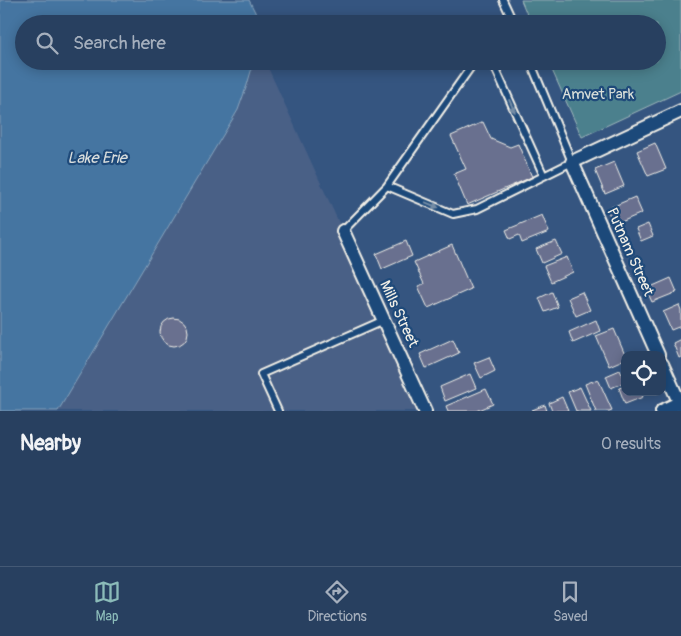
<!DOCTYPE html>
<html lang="en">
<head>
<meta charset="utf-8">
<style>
	:root { --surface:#284060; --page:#304766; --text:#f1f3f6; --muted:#a5afbd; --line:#445975; --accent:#8bbbb9 }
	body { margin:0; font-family:Pangolin,sans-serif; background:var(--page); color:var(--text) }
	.controls { position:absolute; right:15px; bottom:15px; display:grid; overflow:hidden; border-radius:10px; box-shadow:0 2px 12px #0003 }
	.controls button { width:45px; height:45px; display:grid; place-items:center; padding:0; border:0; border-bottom:1px solid var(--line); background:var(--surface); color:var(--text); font:25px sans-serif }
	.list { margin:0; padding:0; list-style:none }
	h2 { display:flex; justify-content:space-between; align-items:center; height:65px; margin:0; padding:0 20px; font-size:21px }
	h2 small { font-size:16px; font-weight:400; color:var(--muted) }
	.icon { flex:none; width:28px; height:28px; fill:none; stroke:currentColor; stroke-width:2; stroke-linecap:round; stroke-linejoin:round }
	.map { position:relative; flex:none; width:681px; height:411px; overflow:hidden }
	.search { position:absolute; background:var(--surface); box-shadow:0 2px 12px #0003; left:15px; right:15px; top:15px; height:55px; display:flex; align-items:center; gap:12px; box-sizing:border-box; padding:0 18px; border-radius:28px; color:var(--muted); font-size:19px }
	.sheet { height:155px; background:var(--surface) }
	nav { display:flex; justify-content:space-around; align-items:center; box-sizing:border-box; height:70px; border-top:1px solid var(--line); background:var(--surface); font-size:14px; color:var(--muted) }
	nav a { display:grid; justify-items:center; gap:2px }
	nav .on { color:var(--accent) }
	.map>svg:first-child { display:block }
</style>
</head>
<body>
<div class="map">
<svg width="681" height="411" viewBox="0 0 681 411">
	<rect width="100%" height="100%" fill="#355580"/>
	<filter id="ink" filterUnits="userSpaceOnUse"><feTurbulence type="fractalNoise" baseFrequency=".02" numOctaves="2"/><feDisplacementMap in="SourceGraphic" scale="10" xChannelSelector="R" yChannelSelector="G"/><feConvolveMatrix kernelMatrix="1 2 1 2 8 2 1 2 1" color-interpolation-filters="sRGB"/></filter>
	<g filter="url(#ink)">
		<path fill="#486086" d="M254,61H265L425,411H58L238,110L247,85Z"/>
		<path fill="#4c808d" stroke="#a0b8ba" d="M521,0H681V91L582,137L548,61H657V24H531Z"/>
		<path fill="#4574a1" stroke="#8ba6bd" d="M0,0H249L256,14V24H24V61H254L247,85L238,110L58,411H0Z"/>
		<path fill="#69708f" stroke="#f4f1e8" d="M483,122L491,139L510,147L518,144L532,177L467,205L454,174L466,169L451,136Z
			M655,143L666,169L648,176L637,151Z
			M614,162L624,186L605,194L595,170Z
			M635,197L642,213L614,225L607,209Z
			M542,215L549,232L522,243L519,235L510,239L506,230Z
			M648,224L653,236L641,241L636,229Z
			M406,241L412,256L382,269L376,254Z
			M556,241L562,254L542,263L536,249Z
			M452,245L471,289L428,308L418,286L424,284L414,262Z
			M567,257L573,272L551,282L544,266Z
			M671,278L677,292L652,302L646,289Z
			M552,292L558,307L545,312L539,298Z
			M582,292L590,310L576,316L568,298Z
			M679,305L681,310V326L671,330L663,312Z
			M160 332a14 14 0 1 1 28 0a14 14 0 1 1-28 0Z
			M596,320L600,331L573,343L569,332Z
			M614,329L625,355V359L609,366L596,336Z
			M453,339L459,353L426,368L420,354Z
			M681,339V357L679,358L673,343Z
			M489,357L495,371L481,378L474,363Z
			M620,370L625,382L611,388L606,376Z
			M470,374L476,388L445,401L440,387Z
			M598,379L612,410L609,411H596L585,384Z
			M625,386V392H641L643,397L625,404L619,388Z
			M580,387L591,411H576L568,392Z
			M486,389L493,404L477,411H448L446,406Z
			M562,397L568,411H552L549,403Z
			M545,405L547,411H533L532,410Z"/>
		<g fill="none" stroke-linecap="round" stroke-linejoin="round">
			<g stroke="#f4f1e8" stroke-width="10">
				<path id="lane" d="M503,0L514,24
					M492,61L544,176
					M387,186L453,214L477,209L572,162L530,61
					M343,231L387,186L475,61
					M278,411L261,374L384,320"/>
			</g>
			<g stroke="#f4f1e8" stroke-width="16">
				<path id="street" d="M343,231L425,411
					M658,355L572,162L681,111
					M662,364L681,406
					M662,411L681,402"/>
			</g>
			<use href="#lane" stroke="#1f4a7a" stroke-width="6"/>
			<use href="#street" stroke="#1f4a7a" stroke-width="12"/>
		</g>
		<defs><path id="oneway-solid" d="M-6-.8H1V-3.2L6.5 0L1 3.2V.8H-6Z" transform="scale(1.25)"/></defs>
		<g fill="#748da6">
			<use href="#oneway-solid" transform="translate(512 106) rotate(65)"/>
			<use href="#oneway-solid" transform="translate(432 205) rotate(22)"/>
		</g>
	</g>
	<g text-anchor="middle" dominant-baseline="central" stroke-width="4.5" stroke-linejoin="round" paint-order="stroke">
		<g font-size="15" fill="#dbe0da" stroke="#1f4a7a">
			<text x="598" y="94">Amvet Park</text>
		</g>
		<g font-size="15" fill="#f4f1e8" stroke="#1f4a7a">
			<text transform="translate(630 252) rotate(66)">Putnam Street</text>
			<text transform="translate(399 314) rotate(65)">Mills Street</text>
		</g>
		<g font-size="16" font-style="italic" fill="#dadedd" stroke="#1f4a7a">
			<text x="97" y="158">Lake Erie</text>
		</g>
	</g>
</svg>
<div class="controls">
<button><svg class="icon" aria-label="locate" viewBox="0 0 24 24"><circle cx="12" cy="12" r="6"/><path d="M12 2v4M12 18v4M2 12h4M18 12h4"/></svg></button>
</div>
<div class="search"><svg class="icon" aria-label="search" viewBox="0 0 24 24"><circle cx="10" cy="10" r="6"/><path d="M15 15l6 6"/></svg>Search here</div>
</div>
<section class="sheet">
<h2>Nearby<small>0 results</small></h2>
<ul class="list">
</ul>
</section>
<nav>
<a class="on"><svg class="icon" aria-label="map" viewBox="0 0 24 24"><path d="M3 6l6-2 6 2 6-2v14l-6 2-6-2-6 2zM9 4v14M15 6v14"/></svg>Map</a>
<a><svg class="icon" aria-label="directions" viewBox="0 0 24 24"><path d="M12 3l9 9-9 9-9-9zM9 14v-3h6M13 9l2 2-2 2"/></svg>Directions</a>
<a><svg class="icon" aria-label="saved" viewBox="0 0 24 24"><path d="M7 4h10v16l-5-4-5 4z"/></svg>Saved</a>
</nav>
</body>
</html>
